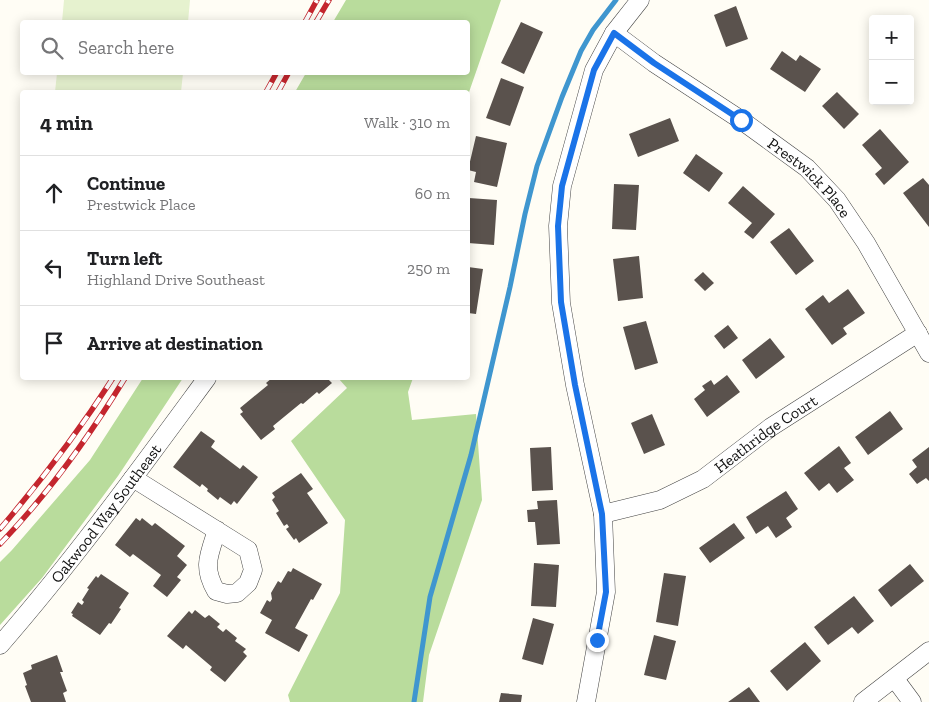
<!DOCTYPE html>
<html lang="en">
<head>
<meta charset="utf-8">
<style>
	:root { --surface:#fff; --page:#f2f2f2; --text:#202124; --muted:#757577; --line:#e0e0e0 }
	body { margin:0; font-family:"Zilla Slab",serif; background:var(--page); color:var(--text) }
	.controls { position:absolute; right:15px; top:15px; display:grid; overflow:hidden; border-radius:5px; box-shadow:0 2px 12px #0003 }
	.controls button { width:45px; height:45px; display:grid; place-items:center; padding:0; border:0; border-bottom:1px solid var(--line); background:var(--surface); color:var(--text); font:25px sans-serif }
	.stop { position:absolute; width:15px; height:15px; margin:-11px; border:4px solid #1a73e8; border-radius:50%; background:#fff }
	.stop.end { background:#1a73e8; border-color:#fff; box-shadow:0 1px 5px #0008 }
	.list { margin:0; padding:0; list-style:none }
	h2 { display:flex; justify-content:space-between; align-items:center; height:65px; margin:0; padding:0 20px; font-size:21px }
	h2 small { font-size:16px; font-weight:400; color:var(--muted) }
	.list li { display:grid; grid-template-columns:32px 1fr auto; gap:15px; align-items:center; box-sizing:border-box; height:75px; padding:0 20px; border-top:1px solid var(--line) }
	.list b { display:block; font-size:19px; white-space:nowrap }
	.list p { margin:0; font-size:16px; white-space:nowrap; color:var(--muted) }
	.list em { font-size:16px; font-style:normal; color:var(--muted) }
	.icon { flex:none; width:28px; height:28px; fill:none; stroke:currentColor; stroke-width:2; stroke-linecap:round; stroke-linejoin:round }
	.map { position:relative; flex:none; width:929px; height:702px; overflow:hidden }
	.search { position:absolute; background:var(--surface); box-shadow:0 2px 12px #0003; left:20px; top:20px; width:450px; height:55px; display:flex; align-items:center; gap:12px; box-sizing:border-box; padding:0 18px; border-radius:5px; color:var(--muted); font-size:19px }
	.panel { position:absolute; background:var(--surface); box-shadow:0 2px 12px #0003; left:20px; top:90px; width:450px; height:290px; border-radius:5px }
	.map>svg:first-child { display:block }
</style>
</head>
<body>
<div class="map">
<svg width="929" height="702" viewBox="0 0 929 702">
	<rect width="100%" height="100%" fill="#fffdf5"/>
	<path fill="#b9dc9c" d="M346,0H501L468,95V92H295L306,73L468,72V22H333Z
		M143,378H183L118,476L42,578L0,625V562L12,550L90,460Z
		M338,378H413L408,392L412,420L476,414L482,500L429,655L423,702H290L288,695L340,593L345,520L291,441L347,388Z"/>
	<path fill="#e6f2cf" d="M64,0H190L188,22H62Z
		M57,73V72L183,73L181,92H55Z"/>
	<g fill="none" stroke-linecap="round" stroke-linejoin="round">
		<path stroke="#3f96cf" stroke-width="5" d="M414,702L430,597L471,455L510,287L525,214L537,166L562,97L581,51L593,30L616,0"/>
	</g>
	<path fill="#5a524d" d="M736,6L748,39L726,47L714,15Z
		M521,22L543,32L524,74L501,63Z
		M782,51L796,61L800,55L821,69L805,92L770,69Z
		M501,78L524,87L510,126L486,118Z
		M837,92L859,114L844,129L822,106Z
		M670,118L679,141L638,157L629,134Z
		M880,129L909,162L884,185L875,174L882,168L862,145Z
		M476,136L507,143L497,187L474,182L476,172L468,170Z
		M696,154L723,173L709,192L683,173Z
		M923,178L929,185V227L903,193Z
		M614,184L639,185L636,230L612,229Z
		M743,186L775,214L753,239L744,232L752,223L728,203Z
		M469,198L497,200L494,245L468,243Z
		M789,228L814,261L796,275L770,242Z
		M639,256L643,298L618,301L613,259Z
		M468,267L483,269L476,314L468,313Z
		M703,272L714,283L705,291L694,280Z
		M848,289L865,313L843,328L847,334L832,345L805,309L823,295L829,303Z
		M646,321L658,363L635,370L623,327Z
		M728,325L738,338L724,349L714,336Z
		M770,338L785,357L756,379L742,360Z
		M727,375L740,392L707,417L694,399L705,390L702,386L711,380L714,385Z
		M272,378H327L332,383L319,394L317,392L303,404L301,403L273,426L275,429L261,440L240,414L243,412L240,408L268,385L266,383Z
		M890,411L903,429L868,455L855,437Z
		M652,414L665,445L644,454L631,423Z
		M201,431L215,441L211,447L240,469L243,465L258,477L237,504L234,501L231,505L220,497L218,500L207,491L208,489L202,484L200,487L173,467Z
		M839,446L851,463L844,468L854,480L837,493L829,483L819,491L804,473Z
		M551,447L553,490L532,491L530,448Z
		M929,447V481L926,478L917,484L909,474L917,467L912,460Z
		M301,473L313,489L307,493L328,523L299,543L296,538L294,540L286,529L289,527L287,524L284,526L276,513L279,511L272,500L275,497L272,493Z
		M786,491L798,509L786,518L792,527L776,538L768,526L756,534L746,517Z
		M557,500L560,544L537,545L535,522H528L527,510L538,509L537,501Z
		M136,518L140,521L142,518L152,526L155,523L185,546L177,556L187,565L177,577L181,580L167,597L153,586L161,575L133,554L130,557L115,545Z
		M734,523L745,538L710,563L699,548Z
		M534,563L559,565L556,607L531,606Z
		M910,564L924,581L891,607L878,590Z
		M293,568L322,584L313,600L311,599L295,628L308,635L299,652L265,633L272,620L260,613L267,600L270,602L272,599L271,593L278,581L281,583L288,571L291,572Z
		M664,573L686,576L678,626L656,622Z
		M101,574L129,593L119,608L121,609L111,624L109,623L100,635L72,616L73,614L71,613L78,602L82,605L84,602L82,600L89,589L87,588L96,576L98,578Z
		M854,596L874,621L858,634L852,627L828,645L814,627Z
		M195,610L205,618L209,615L220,624L217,627L223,632L226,629L237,638L235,641L246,649L243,652L247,656L225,682L210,670L212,667L186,645L183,649L167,636L189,611L192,614Z
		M533,618L554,624L543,665L522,659Z
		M654,635L676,641L666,680L644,675Z
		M805,642L821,661L787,691L770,671Z
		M57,655L63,672H60L67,691L63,693L66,702H31L25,686L27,685L23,673L32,669L31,665Z
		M749,687L760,702H728Z
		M501,693L522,695L521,702H499Z"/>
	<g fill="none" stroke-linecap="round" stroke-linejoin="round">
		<g stroke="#444" stroke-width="19">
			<g id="minor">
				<path id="s1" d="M614,33L654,63L741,120L807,168L837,200L866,243L929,353"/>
				<path d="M133,478L248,550L253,570L248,583L237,593L227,594L216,591C202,567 209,555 217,530"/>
				<path id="s2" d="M603,514L660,500L703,479L771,427L918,333"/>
				<path id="s3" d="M0,645C74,560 140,469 207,378"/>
				<path d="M895,679L912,702"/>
				<path d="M586,702L606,592L603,514L575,385L561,303L558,226L562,186L594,70L614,33L640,0"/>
				<path d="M863,702L929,651"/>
			</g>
		</g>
		<use href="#minor" stroke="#fff" stroke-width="18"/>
		<g stroke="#c4262e" stroke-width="5.5">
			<path id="rail" d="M305,22L317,0
				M316,22L329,0
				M266,92L277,72
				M278,92L289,72
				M0,529C41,481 79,431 113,378
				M0,544C48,494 89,437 125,378"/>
		</g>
		<use href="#rail" stroke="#fff" stroke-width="4" stroke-dasharray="11" stroke-linecap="butt"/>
	</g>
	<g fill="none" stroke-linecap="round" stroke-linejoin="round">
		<path stroke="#1a73e8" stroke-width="6" d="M597,640L606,592L602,514L575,385L561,302L558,226L562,186L594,70L614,33L654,63L741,120"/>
	</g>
	<g text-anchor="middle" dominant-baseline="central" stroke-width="5" stroke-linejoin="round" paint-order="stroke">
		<g font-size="16" fill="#111" stroke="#fff">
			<text stroke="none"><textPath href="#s1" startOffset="244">Prestwick Place</textPath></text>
			<text stroke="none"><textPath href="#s2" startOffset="184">Heathridge Court</textPath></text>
			<text stroke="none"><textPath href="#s3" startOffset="169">Oakwood Way Southeast</textPath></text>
		</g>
	</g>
</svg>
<div class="controls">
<button>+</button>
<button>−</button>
</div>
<div class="stop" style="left:741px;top:120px"></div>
<div class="stop end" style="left:597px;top:640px"></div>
<div class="search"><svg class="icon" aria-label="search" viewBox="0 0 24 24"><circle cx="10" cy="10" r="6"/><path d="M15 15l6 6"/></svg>Search here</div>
<section class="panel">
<h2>4 min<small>Walk · 310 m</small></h2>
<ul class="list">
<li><svg class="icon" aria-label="ahead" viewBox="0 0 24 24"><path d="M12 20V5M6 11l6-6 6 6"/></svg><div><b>Continue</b><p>Prestwick Place</p></div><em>60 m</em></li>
<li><svg class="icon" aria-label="left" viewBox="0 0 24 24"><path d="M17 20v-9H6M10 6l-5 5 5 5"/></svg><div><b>Turn left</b><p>Highland Drive Southeast</p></div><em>250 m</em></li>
<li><svg class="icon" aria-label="arrive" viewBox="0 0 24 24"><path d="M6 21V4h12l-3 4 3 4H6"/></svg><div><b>Arrive at destination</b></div></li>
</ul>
</section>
</div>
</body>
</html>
